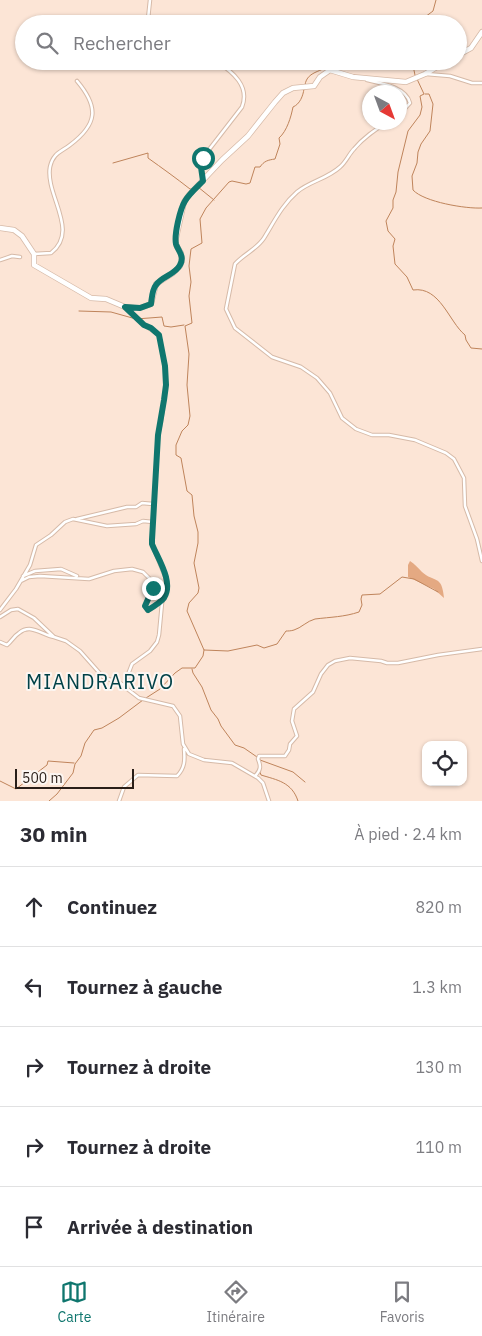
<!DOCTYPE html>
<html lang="fr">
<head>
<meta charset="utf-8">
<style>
	:root { --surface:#fff; --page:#f7f7f7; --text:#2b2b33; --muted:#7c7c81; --line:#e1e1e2; --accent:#0f766e }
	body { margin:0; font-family:"IBM Plex Sans",sans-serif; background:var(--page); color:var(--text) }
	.controls { position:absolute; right:15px; bottom:15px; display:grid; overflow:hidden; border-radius:10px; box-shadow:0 1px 4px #0004 }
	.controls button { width:45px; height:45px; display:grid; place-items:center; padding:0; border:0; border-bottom:1px solid var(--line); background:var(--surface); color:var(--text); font:25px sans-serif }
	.compass { position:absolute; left:362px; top:85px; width:45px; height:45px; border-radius:50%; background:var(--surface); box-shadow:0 1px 4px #0004; rotate:139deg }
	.scale { position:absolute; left:15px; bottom:12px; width:119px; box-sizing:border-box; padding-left:5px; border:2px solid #291e18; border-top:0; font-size:14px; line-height:18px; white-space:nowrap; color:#291e18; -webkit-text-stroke:4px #fcf6f2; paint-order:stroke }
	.stop { position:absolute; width:15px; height:15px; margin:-11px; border:4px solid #0f766e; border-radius:50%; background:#fff }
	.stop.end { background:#0f766e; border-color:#fff; box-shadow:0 1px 5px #0008 }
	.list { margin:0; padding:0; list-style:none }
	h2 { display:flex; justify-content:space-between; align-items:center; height:65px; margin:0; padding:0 20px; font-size:21px }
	h2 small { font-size:16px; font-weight:400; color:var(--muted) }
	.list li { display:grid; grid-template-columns:32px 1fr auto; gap:15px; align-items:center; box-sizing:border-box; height:80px; padding:0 20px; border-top:1px solid var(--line) }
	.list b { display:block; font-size:19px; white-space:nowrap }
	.list em { font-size:16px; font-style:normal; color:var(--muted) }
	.icon { flex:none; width:28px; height:28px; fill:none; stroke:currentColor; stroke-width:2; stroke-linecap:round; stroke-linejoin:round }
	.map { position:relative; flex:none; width:482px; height:801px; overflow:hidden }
	.search { position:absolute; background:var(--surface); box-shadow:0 1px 4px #0004; left:15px; right:15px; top:15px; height:55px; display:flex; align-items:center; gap:12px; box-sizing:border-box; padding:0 18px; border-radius:28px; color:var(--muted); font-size:19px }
	.sheet { height:465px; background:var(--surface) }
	nav { display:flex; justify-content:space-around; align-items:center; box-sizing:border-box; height:70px; border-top:1px solid var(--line); background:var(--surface); font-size:14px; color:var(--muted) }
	nav a { display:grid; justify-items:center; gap:2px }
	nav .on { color:var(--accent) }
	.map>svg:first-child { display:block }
</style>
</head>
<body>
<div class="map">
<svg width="482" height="801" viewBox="0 0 482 801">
	<rect width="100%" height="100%" fill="#fce5d6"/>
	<path fill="#e4a982" d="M410,561C415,564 418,568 422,572C434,583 442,574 444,598L434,589L408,577V565Z"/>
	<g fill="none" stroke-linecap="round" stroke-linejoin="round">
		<path stroke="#bf845b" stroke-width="1" d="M422,24L425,17L433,11L436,0
			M343,61H347
			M412,61L415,75
			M417,79L424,94L420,96L422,107L420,115L408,131L398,172L396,192L393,200V208L386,221L388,231L395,239L393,246L395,264L407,277L413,290C440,286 449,322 465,335L466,340L471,348L482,349
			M305,85C307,69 326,73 333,61
			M304,89C303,96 300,104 293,107C291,117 287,131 279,138L280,144L275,159C268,160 264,161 260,167H255L250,183L246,184L232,181L229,182L206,208L200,219L202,243L191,249L189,266L191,282L189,296L192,323L185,326L189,354L187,385L190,416L188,425L182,431L176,445V455L181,458L187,491L192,495L194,516L198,532V543L194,563L199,588L198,593L189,603L187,611L204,650L228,651L257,645L264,648L277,644L286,631C288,631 291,631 294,630C301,628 307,621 315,619C331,617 344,617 359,612L362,605L361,599L362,595L380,594L402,577L414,579L438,592
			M425,94H429L433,104L430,131L421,144L418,152L417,163L412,176L413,190C424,202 466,209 482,208
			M113,163L148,153V158C162,168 176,178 190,189H192
			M198,187L214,200
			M79,311L111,312L136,319L162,317L164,326L171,327L184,325
			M192,669L193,673L202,687L211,710L218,719L221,726L235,745L244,748L257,757
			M146,698L160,689L175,673L182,668H195L203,656L204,650
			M260,760L293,772L305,782
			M260,772L261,775C277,780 292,782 298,801
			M0,781L16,789L47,765L48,761L74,763
			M49,801L57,794L73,773L75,764L81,756L85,743L94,730L102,728L119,718L143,700"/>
		<g stroke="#d6baa8" stroke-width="4.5">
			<path id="street" d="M144,24L148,19L150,0
				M426,74L450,76L472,83H482
				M367,80C381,83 406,87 410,103L400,114
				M387,122C375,130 363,138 354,149C349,154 346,162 340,167C327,179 310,181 297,192C282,205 274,222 264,238C257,249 244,254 235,264L226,309L235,328L272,357L301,367L317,378L330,393L342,418L356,429L372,435H389L415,440L446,453L454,459L464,478L465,506L477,539L482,561
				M203,180L201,160L242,107C250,86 233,72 216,61
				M34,254L51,253C80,231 45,195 50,167C53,153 61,152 70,145C98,124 99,107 77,81
				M0,260L12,256L20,257
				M126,308L144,325L159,335L165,366L166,385L161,422L158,435L152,540V544L166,579L167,587L162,603L159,635L157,642L150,651L132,664L127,677L126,688L139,698L173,706L180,716L183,744L189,754L204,760L232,763L258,778L263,783L269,801
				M77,519L127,507H136L142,503L153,504
				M23,576L35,571L61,569L77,576
				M21,581L29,577L40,576L89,579L114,571L132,569L143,572L153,582L152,592L145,606L148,611L162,600
				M0,610L16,589L30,565L36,545L51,535L65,522L73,519L107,526L136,524L143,521L153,522
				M0,617L11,610L18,609L34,618L54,637L66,641L80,651L104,678L119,682L126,687
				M0,642L7,645C12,641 14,636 19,633C31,623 42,635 54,637
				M255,776C261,770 261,766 258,759L259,756H285L289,750L290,744L297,736L292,721L294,709L313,692L321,674L328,665L335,661L350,658L381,661L387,663H398L438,655L482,649
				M119,801L124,787L138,775L177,776C185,768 185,760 184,749"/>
		</g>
		<g stroke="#d6baa8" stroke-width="6">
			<path id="secondary" d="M458,55L471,48L482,32
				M0,228L14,230L22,236L34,254V265L91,298L106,299L125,307L134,308H140L151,304L156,284L173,273L180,266L182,261L181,253L176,245V238L184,202L189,195L222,160L248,136L275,102L283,93L293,88L314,86L320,77L330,70L353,77L406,82L425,74L447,61"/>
		</g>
		<use href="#street" stroke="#fff" stroke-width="2.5"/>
		<use href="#secondary" stroke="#fff" stroke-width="4.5"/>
	</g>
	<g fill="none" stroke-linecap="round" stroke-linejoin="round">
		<path stroke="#0f766e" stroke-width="6" d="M153,588L145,606L148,610C153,607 161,602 164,598C174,582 158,559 152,544V540L158,435L164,400L166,385L165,366L159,335L151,328L144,325L125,307L140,308L151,304C152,297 152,290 156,285C162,276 175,275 180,265C185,256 178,251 176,244C174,235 180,209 185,201C189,194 197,187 203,181L200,160L203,158"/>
	</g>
	<g text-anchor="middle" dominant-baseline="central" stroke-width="4" stroke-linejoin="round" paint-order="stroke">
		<g font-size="20" letter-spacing="1" fill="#004147" stroke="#fcf6f2">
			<text x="100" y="681">MIANDRARIVO</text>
		</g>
	</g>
</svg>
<div class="controls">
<button><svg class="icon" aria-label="locate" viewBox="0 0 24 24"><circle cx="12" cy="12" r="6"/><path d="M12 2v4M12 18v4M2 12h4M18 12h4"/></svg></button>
</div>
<svg class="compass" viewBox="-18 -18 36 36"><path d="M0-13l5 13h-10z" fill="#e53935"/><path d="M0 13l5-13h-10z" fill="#7c7c81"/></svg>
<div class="scale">500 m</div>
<div class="stop" style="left:203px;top:158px"></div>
<div class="stop end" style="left:153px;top:588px"></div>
<div class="search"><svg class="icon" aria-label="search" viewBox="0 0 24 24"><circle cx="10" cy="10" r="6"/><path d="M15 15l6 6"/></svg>Rechercher</div>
</div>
<section class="sheet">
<h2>30 min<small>À pied · 2.4 km</small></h2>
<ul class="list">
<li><svg class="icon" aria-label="ahead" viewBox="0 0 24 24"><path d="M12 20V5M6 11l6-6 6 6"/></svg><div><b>Continuez</b></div><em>820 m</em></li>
<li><svg class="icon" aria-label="left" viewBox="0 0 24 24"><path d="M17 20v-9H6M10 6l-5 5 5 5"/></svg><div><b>Tournez à gauche</b></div><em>1.3 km</em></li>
<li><svg class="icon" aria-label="right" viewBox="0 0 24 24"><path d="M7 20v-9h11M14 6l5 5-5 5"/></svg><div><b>Tournez à droite</b></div><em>130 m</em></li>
<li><svg class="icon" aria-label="right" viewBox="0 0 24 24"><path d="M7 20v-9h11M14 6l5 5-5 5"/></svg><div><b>Tournez à droite</b></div><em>110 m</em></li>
<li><svg class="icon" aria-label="arrive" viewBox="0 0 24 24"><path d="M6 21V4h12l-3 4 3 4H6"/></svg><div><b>Arrivée à destination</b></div></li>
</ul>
</section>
<nav>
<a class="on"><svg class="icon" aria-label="map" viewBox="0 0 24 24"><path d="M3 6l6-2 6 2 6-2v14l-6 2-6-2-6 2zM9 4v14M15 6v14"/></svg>Carte</a>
<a><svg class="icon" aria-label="directions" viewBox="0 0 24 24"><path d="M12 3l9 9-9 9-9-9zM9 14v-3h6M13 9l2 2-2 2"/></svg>Itinéraire</a>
<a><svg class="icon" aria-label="saved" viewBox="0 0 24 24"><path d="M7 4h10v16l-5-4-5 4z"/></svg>Favoris</a>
</nav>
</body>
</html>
